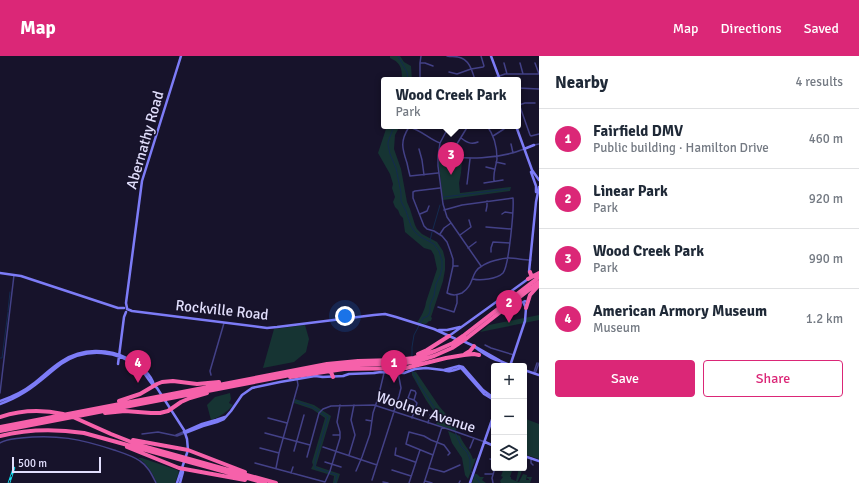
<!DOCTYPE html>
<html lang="en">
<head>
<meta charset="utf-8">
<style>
	:root { --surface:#fff; --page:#f2f2f3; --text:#1f2937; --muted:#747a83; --line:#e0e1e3; --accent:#db2777 }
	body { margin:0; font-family:Signika,sans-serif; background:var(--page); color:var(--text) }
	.controls { position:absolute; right:12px; bottom:12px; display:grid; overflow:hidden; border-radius:4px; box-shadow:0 2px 6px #0003 }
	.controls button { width:36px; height:36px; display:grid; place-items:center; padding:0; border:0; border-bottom:1px solid var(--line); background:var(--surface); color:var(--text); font:20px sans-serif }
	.scale { position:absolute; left:12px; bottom:10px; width:89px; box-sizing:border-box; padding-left:4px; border:2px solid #e2dffd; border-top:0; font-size:11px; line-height:14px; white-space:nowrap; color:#e2dffd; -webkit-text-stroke:3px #17132b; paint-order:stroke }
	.you { position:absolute; left:345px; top:260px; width:14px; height:14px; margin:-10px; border:3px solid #fff; border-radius:50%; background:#1a73e8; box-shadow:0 0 0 6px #1a73e833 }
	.badge { display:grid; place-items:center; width:26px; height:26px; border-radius:50%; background:var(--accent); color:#fff; font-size:13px; font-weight:700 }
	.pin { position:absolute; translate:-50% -33px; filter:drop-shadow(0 1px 2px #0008) }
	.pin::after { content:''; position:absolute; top:21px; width:14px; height:12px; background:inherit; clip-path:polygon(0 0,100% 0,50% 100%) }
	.popup { position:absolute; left:381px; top:21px; width:140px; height:52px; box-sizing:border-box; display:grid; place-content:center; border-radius:4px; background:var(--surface); filter:drop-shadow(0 1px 3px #0005); font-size:13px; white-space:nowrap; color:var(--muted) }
	.popup b { font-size:15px; color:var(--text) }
	.popup::after { content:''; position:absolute; left:50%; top:100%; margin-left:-8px; border:8px solid transparent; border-top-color:var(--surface) }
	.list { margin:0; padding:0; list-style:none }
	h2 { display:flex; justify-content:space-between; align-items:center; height:52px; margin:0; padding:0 16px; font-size:17px }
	h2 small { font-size:13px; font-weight:400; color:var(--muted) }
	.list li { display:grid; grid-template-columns:26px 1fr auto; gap:12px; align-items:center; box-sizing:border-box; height:60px; padding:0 16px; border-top:1px solid var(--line) }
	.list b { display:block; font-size:15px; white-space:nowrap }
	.list p { margin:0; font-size:13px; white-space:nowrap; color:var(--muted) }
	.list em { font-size:13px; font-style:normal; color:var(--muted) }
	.actions { display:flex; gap:8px; padding:12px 16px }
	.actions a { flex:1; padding:9px 0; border:1px solid var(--accent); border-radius:4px; text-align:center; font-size:14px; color:var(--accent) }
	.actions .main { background:var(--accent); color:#fff }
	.icon { flex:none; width:22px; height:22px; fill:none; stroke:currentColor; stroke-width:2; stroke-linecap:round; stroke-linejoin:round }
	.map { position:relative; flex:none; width:539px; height:427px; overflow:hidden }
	header { display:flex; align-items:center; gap:24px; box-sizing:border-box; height:56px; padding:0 20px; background:var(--accent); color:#fff }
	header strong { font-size:19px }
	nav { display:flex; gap:22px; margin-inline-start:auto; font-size:14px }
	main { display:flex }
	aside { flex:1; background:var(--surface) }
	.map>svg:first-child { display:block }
</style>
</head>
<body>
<header>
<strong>Map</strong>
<nav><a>Map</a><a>Directions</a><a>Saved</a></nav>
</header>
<main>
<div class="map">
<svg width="539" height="427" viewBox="0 0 539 427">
	<rect width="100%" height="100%" fill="#17132b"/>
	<path fill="#163433" d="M390,0H400L404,6L411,10L412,24H402C402,12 401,7 390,2Z
		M387,70H400L395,79L394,93L401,113L407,146L410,153L415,169L417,173L422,178L437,186L443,195L445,203V214L443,225L431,261L432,262L431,265H429L426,268L417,267C421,260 425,254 426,246L437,213L434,199L431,194L424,192L405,176L403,162L400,159L398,154L395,151L393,146L395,141L392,132L393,128L390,118L378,97Z
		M439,102L462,104L461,117L459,127L460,137L511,131L510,135L443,144L439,110Z
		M539,259V264L480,276L489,269Z
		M305,269L309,283L306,296L294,306L263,312L274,273Z
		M412,316H416L439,350L455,369H458L456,375L436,368L439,363L426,344L412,319Z
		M230,337L231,343L229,347L233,349C227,356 220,361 211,364L207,349L215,341Z
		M295,343L314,349L331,360L316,410L340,418L337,427H333L334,420L311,413L313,409L312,406L325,362L312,353L294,347Z
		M526,363L539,368V403L524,398V369Z
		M448,375L460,380C463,388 470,394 473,403L476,402L468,423L465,419L462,402L452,387Z
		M138,402H142L177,414L179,416L175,427H157C152,417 148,408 138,402Z
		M504,412H513L510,421H511V423L516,425L519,412H521C523,416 519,422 518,425H516L519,426L523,418L527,419L526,424H529V423L527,422V421H532L530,427H501L500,425L503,421L501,420Z
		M475,418H477L480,421H484L482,424L486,427H472Z"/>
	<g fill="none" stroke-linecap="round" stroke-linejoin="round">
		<path stroke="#132a4f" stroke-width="1" d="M398,0L407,16L408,24
			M394,70L388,86V89L390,98L396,112L401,137V145L406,155L411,170L415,176L421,181L434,188L439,195L442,205V212L440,220L436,228L434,240L430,249V256L428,260L423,262L414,279L412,291V300
			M444,141L509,133
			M433,173L440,149
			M430,185L432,176
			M8,255L10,236
			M0,302H2L8,256
			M413,311V316L418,327L440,360L454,373L461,390L467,396L470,403V414L472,417
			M296,345L312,351L328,361L315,406V412L337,419L335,427
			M474,419L480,427"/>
		<path stroke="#434187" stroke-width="1.5" d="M447,0C451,1 454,0 458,1C469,3 472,14 475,24
			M420,7H425L433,10
			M504,7L507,18
			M520,7L523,18
			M535,7L539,18
			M449,16L457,18L471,13L483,11L484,10L481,0
			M420,24V7L421,0
			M488,24L505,18H539
			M518,32L539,33
			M518,45L530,79L531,80L539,78
			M519,49L525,47H535
			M441,70L447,74
			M449,70L440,87L438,100V110L443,148L447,161L481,210
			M487,70C494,79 497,92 497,103C496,111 493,116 494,125
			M493,80L504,73
			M461,82C466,86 471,89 478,86
			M511,88L513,97
			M534,89L539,88
			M419,93L422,104L424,119
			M438,100C467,103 497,104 524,93
			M453,102L455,91L468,70
			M496,106L505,108
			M486,111L494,113
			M438,117L410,120C409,116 408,112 407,107C402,92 400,85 409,71C421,74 429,83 440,87
			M484,127L503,124
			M467,128L470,103
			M440,132L415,135L413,136V142L424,170L427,173L434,175L442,180L447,186L450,194L453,203V210L447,237C453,240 457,239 462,237C475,229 470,216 482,210C487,206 502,202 509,202C516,202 523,204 531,204
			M444,154L462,149L513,142C514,153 509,210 503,217C497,223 480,225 473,223
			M486,155L487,150V145
			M420,158L427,155L429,150
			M502,158L505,156L512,157
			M486,171L511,173
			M440,178L444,172L451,167
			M460,179L471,171L469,164
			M468,192L476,186
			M491,196V192L493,186L510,187
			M453,210H458
			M438,251L454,256L457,247V239
			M485,289L491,292L514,299
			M534,316L537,307
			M535,318L539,307
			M211,319L210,315L224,267
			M0,337L14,219
			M268,362L287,367
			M412,362L417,347L414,344L416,337L415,335L411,334L408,342L414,344
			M366,364L372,365
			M428,367L430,359
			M265,377L310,389
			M142,378L158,376L177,380L185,377
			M176,379L183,376
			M333,379H340
			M0,387C6,383 14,383 21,382C56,378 81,383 114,394C123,397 133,400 140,405C148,410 152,419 156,427
			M323,391L377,409
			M260,392L279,397
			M396,392L395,399L415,406
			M470,392L474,382
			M294,395L304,359
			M349,399L355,379L351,364L354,349
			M433,399L406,388L409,376L424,380L431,384L444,389L450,397L448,399
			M307,401L319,357L323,353L331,350L374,349L451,374L485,386
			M531,402V407L533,409
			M490,403L494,404
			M325,406L341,411
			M255,407L325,426L330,415L340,382V376L337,366L340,349
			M276,412L279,397L298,329L297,323
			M429,412L444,416L460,409
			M392,414L411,420
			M356,415L362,401L370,378L373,357L378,342L384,317
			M291,417L293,411
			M485,418H493
			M372,424L399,340L401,332L398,316
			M425,425L432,427
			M383,426L388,427
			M409,427L420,394
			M424,427L442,371
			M459,427L460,425
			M493,427L492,422L495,412"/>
		<path stroke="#7d7cf7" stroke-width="2.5" d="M491,0L500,24
			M516,70L532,114L539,124
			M524,93L534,89
			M531,116L536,130V136
			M529,216L536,146L539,131
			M0,217L21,220L118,252H124
			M127,252L126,247L142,125L181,0
			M127,253L132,255L267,272L277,271L374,259L385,258L396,261L434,273L458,284
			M439,274H447L460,271
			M449,280L528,223
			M463,285L476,291L499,304L500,305L512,310
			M474,290L476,292C483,297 492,304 500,305
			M118,308L124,261L126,256
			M510,310L525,265L526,252L523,246L525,245L527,246
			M444,314L459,310L463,311L483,334L494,342
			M524,314L539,319
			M374,317L381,316L404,317L415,313L426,312L443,314C449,317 455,314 461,312L484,338L494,344
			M343,320L349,318L375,317
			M322,321L344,320
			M0,345C12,341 23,336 33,328C42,321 51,312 62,305C82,292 108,292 129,303C139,308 151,318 154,329
			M0,348C9,345 17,341 25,336C38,328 49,317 61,308C86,291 118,294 141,313C145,318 148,323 152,328C154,329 155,330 157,332L184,374L187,383L188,394L177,427
			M184,376L202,368L216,364L225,361
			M185,377L203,370L217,366L224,363L231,355L242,339L252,332L280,326L315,320L323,321
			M485,386L494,390
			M524,400L539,405
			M180,427L183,416L182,413
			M470,427L494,358"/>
		<path stroke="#f661aa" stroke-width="4" d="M530,216L531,219L534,220
			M528,223L539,217
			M526,252L530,239L539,229
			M418,298L427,294L449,280
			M465,298L470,295L474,290
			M328,315L331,316L333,321
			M290,321L344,313L406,312L446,302L464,299L474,298L479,299
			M119,345L140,338L157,328L162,326L173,325L197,328L219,326
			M105,357L125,355L151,357H160L168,355L181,346L190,342L207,337
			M0,361C21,354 41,353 63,358
			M73,361L111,378L139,389L276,427
			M0,371L327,308L358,305L396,304L414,302L435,295L453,287L463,280L539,221
			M0,375L327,312L352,309L405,307L414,306L434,300L452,292L467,282L539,226
			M0,380C28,373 56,373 84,377L265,427
			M133,384L188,394L245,416
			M127,391L179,412L245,424"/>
		<g stroke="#17def1" stroke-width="2.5">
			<path id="rail" d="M9,427L14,412"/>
		</g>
		<use href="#rail" stroke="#17132b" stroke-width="1" stroke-dasharray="3" stroke-linecap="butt"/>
	</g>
	<g text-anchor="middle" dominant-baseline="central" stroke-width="3" stroke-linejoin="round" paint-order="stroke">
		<g font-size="15" fill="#e2dffd" stroke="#17132b">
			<text transform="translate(145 84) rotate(-74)">Abernathy Road</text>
			<text transform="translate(222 254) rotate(6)">Rockville Road</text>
			<text transform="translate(426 356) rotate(18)">Woolner Avenue</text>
		</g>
	</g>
</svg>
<div class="controls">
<button>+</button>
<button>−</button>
<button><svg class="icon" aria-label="layers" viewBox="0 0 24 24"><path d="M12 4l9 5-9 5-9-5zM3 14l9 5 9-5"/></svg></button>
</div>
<div class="scale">500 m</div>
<div class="you"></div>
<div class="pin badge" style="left:394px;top:327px">1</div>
<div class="pin badge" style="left:509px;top:267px">2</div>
<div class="pin badge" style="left:451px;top:119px">3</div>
<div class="popup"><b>Wood Creek Park</b>Park</div>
<div class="pin badge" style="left:138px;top:327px">4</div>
</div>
<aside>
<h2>Nearby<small>4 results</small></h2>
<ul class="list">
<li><span class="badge">1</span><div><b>Fairfield DMV</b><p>Public building · Hamilton Drive</p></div><em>460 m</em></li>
<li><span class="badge">2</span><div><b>Linear Park</b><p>Park</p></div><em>920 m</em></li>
<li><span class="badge">3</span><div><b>Wood Creek Park</b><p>Park</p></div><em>990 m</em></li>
<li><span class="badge">4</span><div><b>American Armory Museum</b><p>Museum</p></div><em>1.2 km</em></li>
</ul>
<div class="actions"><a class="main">Save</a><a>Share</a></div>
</aside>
</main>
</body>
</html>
